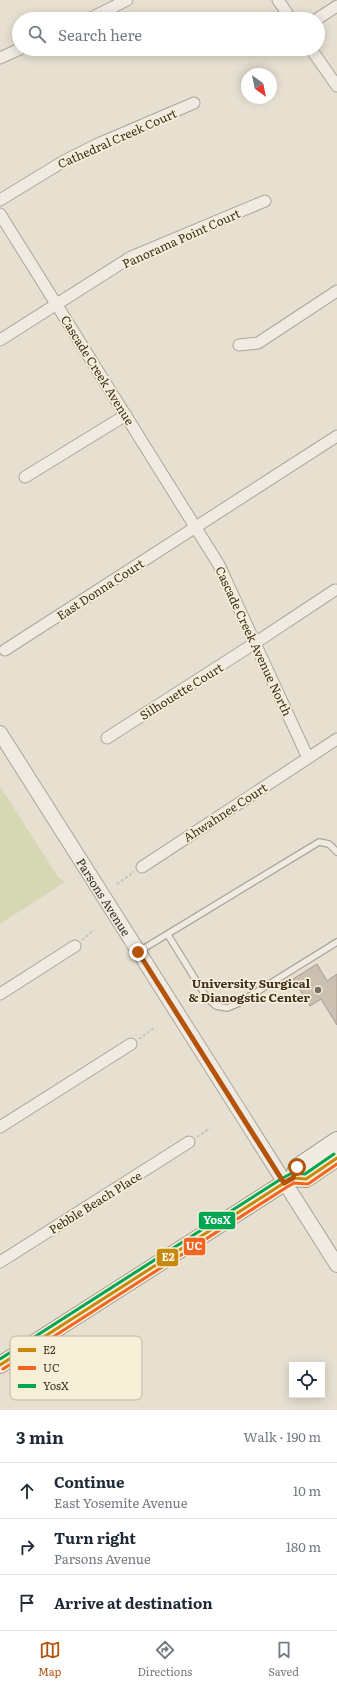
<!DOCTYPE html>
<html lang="en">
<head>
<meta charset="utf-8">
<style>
	:root { --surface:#fff; --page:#f6f6f7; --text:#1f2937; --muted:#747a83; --line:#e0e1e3; --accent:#b45309 }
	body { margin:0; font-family:Literata,serif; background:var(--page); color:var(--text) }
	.controls { position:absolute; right:12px; bottom:12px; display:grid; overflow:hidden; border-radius:0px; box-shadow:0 2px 10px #0003 }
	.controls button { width:36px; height:36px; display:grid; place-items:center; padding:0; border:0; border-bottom:1px solid var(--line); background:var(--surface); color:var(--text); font:20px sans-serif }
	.compass { position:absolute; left:241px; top:68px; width:36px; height:36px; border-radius:50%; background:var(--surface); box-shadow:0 2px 10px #0003; rotate:147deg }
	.stop { position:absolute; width:12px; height:12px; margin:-9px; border:3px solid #b45309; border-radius:50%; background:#fff }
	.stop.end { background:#b45309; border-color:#fff; box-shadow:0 1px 4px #0008 }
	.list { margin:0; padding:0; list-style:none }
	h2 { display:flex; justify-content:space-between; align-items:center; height:52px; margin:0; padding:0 16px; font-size:17px }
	h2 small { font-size:13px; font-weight:400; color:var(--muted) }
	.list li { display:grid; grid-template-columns:26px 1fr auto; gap:12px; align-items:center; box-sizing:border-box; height:56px; padding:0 16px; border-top:1px solid var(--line) }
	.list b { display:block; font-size:15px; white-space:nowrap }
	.list p { margin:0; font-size:13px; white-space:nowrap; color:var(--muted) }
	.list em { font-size:13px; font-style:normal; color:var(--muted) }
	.icon { flex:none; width:22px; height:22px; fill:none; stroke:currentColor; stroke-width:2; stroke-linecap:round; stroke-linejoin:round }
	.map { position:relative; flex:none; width:337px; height:1410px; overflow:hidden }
	.search { position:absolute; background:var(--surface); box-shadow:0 2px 10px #0003; left:12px; right:12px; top:12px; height:44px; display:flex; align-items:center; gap:10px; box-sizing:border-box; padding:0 14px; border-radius:22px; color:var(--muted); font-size:15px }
	.sheet { height:220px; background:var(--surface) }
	nav { display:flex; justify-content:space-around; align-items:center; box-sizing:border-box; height:56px; border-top:1px solid var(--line); background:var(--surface); font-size:11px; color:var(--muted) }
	nav a { display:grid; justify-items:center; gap:2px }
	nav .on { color:var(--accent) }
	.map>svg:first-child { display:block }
</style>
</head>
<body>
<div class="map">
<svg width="337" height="1410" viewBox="0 0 337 1410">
	<rect width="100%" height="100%" fill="#e7e0d1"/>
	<path fill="#d6d7b3" d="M0,786L58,877L65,882L0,924Z"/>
	<path fill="#cbbfb2" stroke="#a89c90" d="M317,964L327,981L337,974V1025L321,999L310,1006L293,979Z"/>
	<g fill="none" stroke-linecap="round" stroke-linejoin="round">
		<g stroke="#ada599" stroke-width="8">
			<path id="service" d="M168,935L207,998L216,1006L227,1008L237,1004L337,942
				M138,952L319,842L329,844L337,852"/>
		</g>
		<g stroke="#ada599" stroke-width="13">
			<path id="minor" d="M278,0L291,19
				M89,19L127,0
				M317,19L337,6
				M311,49L337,86
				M0,58L20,49
				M0,200L64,161L98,144L194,103
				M0,214L219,565L308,758
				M0,340L131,257L265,201
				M239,345L258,343L337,291
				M25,477L126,415
				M5,650L337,436
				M107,738L255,643L335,590
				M142,867L337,739
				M0,994L75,946
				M0,1127L131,1044
				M0,1262L189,1142"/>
		</g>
		<g stroke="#ada599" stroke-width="16">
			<g id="tertiary">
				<path id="s1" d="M0,733L337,1265"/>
			</g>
		</g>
		<g stroke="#9c958a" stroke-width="18">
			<path id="secondary" d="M293,1178L297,1167L337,1140
				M0,1365L284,1183L293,1178L306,1179L337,1158"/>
		</g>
		<path stroke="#c8c2b9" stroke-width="2" stroke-dasharray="3 2" stroke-linecap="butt" d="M117,884L134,872
			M82,940L94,930
			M139,1039L155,1027
			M197,1137L210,1128"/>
		<use href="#service" stroke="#efebe3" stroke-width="5.5"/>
		<use href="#minor" stroke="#efebe3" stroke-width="11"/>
		<use href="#tertiary" stroke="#efebe3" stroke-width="14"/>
		<use href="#secondary" stroke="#efebe3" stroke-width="16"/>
		<g stroke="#f7eed8" stroke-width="6">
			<path id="bus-1" d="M0,1365L284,1183L293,1178L306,1179L337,1158"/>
		</g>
		<g stroke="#f7eed8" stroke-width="6">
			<path id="bus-2" d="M3,1369L287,1187L294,1183L308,1184L337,1164"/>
		</g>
		<g stroke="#f7eed8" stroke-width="6">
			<path id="bus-3" d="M0,1359L281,1179L292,1173L305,1174L334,1154"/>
		</g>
		<use href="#bus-1" stroke="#c88808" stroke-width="3"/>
		<use href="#bus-2" stroke="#f26522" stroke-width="3"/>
		<use href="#bus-3" stroke="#00a651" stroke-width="3"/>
	</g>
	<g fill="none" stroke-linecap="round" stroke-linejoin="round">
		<path stroke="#b45309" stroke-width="5" d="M138,952L284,1183L293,1178L297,1167"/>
	</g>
	<circle fill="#786c5e" stroke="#f7eed8" stroke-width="1.5" cx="318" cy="990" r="4"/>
	<g text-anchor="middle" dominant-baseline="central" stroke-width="3.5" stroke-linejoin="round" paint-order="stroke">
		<g font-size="12" fill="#3d2e20" stroke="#f7eed8">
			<text transform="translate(117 138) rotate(-24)">Cathedral Creek Court</text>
			<text transform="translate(181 238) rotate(-24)">Panorama Point Court</text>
			<text transform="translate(98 370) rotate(58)">Cascade Creek Avenue</text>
			<text transform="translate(100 589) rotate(-33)">East Donna Court</text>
			<text transform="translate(254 641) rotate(65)">Cascade Creek Avenue North</text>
			<text transform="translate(181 691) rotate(-32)">Silhouette Court</text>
			<text transform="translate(225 812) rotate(-33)">Ahwahnee Court</text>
			<text stroke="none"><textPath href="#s1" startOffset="194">Parsons Avenue</textPath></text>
			<text transform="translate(95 1202) rotate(-32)">Pebble Beach Place</text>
		</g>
		<g font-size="12" font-weight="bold" fill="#3d2e20" stroke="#f7eed8" text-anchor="end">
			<text x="310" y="983">University Surgical<tspan x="310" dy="14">&amp; Dianogstic Center</tspan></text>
		</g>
	</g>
	<rect x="10" y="1336" width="132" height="64" rx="6" fill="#f7eed8" stroke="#bfb4a1" stroke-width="1"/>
	<rect x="18" y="1348" width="18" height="4" fill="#c88808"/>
	<rect x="18" y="1366" width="18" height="4" fill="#f26522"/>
	<rect x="18" y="1384" width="18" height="4" fill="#00a651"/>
	<g font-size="11" fill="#3d2e20">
		<text x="43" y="1354">E2</text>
		<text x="43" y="1372">UC</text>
		<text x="43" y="1390">YosX</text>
	</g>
	<g stroke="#f7eed8" stroke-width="1.5">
		<rect x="198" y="1211" width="38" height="19" rx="4" fill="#00a651"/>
		<rect x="183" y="1237" width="23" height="19" rx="4" fill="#f26522"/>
		<rect x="156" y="1248" width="23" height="19" rx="4" fill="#c88808"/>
	</g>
	<g font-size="11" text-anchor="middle" font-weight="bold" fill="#fff">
		<text x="217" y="1224">YosX</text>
		<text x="194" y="1250">UC</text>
		<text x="168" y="1261">E2</text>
	</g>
</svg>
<div class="controls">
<button><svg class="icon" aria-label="locate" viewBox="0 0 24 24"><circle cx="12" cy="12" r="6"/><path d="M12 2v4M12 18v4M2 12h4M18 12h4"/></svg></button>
</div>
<svg class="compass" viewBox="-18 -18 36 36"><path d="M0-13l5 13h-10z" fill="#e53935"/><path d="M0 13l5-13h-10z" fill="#747a83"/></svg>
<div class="stop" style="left:297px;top:1167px"></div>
<div class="stop end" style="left:138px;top:952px"></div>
<div class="search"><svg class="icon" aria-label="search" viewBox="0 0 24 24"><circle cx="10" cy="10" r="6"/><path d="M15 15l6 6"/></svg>Search here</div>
</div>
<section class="sheet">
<h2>3 min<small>Walk · 190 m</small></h2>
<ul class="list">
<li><svg class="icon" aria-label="ahead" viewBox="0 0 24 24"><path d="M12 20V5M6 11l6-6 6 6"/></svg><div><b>Continue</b><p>East Yosemite Avenue</p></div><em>10 m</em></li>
<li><svg class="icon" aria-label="right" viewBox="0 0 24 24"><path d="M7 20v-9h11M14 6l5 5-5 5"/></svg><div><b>Turn right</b><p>Parsons Avenue</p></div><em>180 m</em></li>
<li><svg class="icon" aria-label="arrive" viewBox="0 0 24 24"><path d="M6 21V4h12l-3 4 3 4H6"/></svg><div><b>Arrive at destination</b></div></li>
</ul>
</section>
<nav>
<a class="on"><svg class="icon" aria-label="map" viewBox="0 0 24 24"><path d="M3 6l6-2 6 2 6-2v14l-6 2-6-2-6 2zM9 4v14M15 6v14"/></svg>Map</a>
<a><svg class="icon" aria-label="directions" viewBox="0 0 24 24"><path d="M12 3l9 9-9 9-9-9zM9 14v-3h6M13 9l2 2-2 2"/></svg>Directions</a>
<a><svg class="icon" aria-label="saved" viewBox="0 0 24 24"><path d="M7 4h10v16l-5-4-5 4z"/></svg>Saved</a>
</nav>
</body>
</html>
